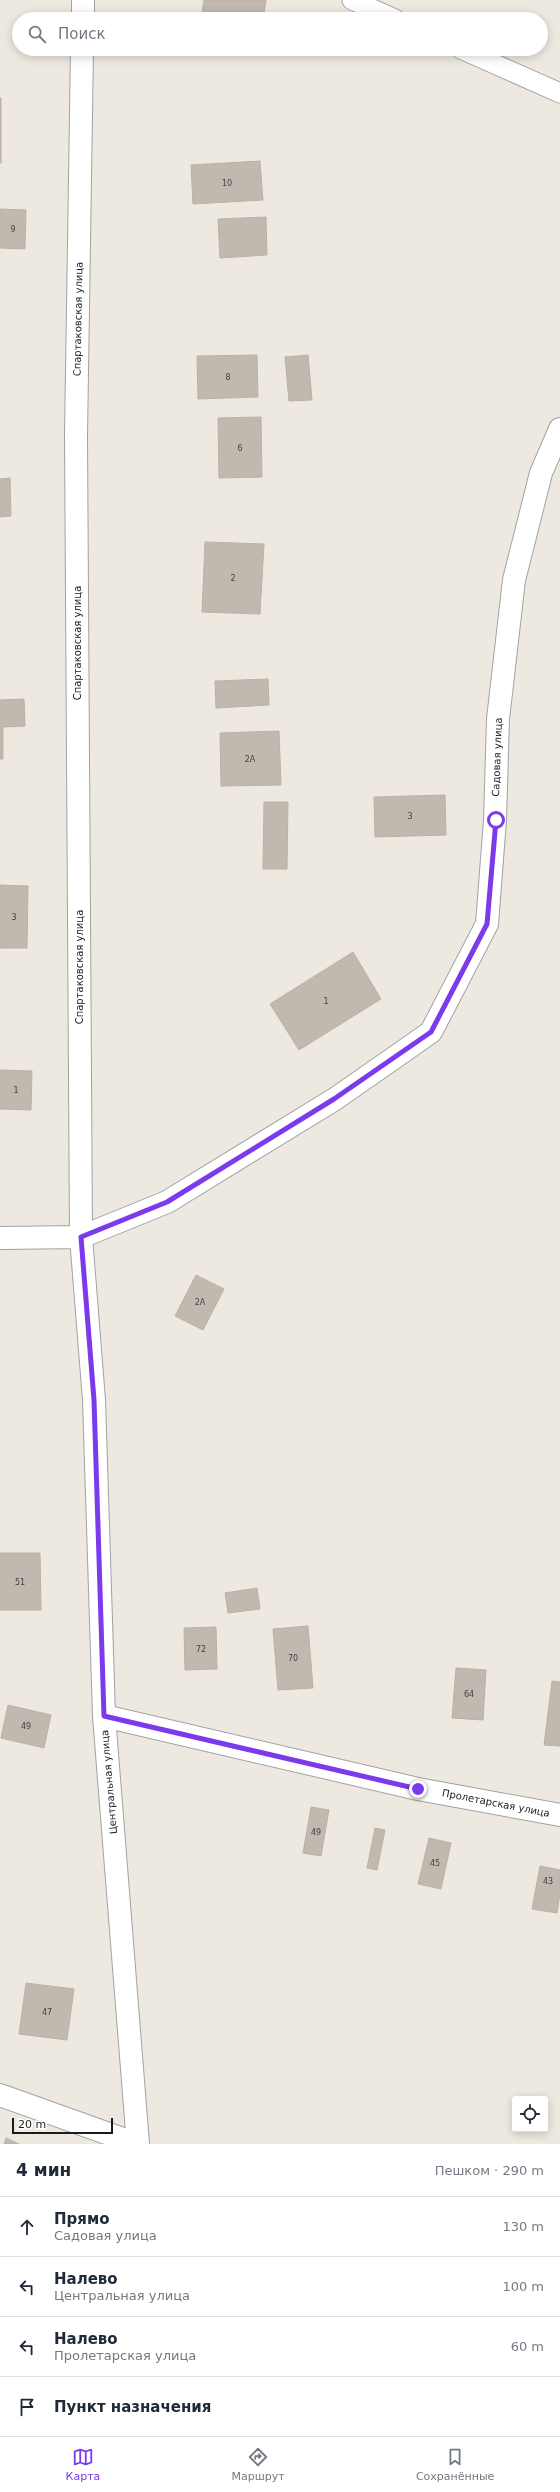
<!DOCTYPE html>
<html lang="ru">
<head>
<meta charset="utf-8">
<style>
	:root { --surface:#fff; --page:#f6f6f7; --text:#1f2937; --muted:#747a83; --line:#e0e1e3; --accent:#7c3aed }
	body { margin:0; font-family:"DejaVu Sans",sans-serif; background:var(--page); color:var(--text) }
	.controls { position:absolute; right:12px; bottom:12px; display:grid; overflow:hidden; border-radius:4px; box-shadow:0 2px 10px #0003 }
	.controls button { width:36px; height:36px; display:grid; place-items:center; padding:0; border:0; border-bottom:1px solid var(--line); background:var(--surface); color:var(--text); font:20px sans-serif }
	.scale { position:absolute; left:12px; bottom:10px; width:101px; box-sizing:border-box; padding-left:4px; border:2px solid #1b1b1b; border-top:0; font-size:11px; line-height:14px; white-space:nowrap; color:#1b1b1b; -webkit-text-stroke:3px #fff; paint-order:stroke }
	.stop { position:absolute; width:12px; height:12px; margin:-9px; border:3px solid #7c3aed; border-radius:50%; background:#fff }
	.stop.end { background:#7c3aed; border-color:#fff; box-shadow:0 1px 4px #0008 }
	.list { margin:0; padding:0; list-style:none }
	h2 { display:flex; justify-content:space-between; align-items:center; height:52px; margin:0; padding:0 16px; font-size:17px }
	h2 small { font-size:13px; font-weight:400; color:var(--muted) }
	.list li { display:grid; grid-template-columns:26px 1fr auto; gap:12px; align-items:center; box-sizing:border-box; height:60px; padding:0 16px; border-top:1px solid var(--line) }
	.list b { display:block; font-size:15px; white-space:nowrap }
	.list p { margin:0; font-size:13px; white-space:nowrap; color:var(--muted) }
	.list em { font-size:13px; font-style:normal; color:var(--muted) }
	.icon { flex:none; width:22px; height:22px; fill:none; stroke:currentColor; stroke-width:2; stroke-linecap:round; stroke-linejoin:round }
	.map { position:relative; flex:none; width:560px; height:2144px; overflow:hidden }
	.search { position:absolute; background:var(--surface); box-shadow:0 2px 10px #0003; left:12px; right:12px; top:12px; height:44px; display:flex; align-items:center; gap:10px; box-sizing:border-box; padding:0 14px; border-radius:22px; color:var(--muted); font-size:15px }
	.sheet { height:292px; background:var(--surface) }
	nav { display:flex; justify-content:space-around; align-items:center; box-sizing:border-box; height:56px; border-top:1px solid var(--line); background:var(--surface); font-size:11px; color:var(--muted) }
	nav a { display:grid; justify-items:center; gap:2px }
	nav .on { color:var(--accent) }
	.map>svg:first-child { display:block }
</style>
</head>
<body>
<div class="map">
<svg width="560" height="2144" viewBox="0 0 560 2144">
	<rect width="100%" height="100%" fill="#ede9e0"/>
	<path fill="#c1b8b0" stroke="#beb0a3" d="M204,0H266L263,19H201Z
		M229,49H259L258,54Z
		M0,98H1V163H0Z
		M260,161L263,200L193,204L191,165Z
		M0,209L26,210L25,249L0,248Z
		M266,217L267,255L220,258L218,219Z
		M257,355L258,397L198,399L197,356Z
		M308,355L312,400L289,401L285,357Z
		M261,417L262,477L219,478L218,418Z
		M10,478L11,516L0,517V479Z
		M205,542L264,544L260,614L202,612Z
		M268,679L269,705L216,708L215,681Z
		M24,699L25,726L3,727V759H0V700Z
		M279,731L281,785L221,786L220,733Z
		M445,795L446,835L375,837L374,797Z
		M264,802H288L287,869H263Z
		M0,885L28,886L27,948H0Z
		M353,952L381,999L299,1050L270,1004Z
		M0,1070L32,1071L31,1110L0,1109Z
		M196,1275L224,1289L203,1330L175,1316Z
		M0,1553H40L41,1610H0Z
		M257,1588L260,1609L228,1613L225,1593Z
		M308,1626L313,1688L278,1690L273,1629Z
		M216,1627L217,1669L185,1670L184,1628Z
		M456,1668L486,1670L483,1720L452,1718Z
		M552,1681L560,1682V1746L544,1745Z
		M8,1705L51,1715L44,1748L1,1738Z
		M311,1807L329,1810L321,1856L303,1853Z
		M375,1828L385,1830L377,1870L367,1868Z
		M429,1838L451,1843L441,1889L418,1884Z
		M540,1866L560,1870V1893L557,1913L532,1909Z
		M26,1983L74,1989L67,2040L19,2034Z
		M6,2138L19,2144H4Z"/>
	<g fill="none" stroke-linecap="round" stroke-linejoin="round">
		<g stroke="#a2a2a2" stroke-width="21">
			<path id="service" d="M352,0L395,19
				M461,49L560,93"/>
		</g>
		<g stroke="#a2a2a2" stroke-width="24">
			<path id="minor" d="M83,19V0
				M82,49L76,436L81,1237L94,1400L104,1716L138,2144
				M0,1238L81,1237L167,1202L335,1099L431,1032L487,924L495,820L498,719L514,580L541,473L560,429
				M104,1716L418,1789L560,1815
				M0,2095L137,2144"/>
		</g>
		<use href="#service" stroke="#fff" stroke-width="19"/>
		<use href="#minor" stroke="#fff" stroke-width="22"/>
	</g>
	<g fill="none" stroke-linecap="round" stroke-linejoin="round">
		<path stroke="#7c3aed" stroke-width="5" d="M418,1789L104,1716L94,1400L81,1237L167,1202L334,1099L431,1032L487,924L496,820"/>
	</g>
	<g text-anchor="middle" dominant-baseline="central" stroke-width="4" stroke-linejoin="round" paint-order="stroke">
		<g font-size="8" fill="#444240">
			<text x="227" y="183">10</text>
			<text x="13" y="229">9</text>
			<text x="228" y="377">8</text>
			<text x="240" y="448">6</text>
			<text x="233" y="578">2</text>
			<text x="250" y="759">2А</text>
			<text x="410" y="816">3</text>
			<text x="14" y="917">3</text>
			<text x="326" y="1001">1</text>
			<text x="16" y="1090">1</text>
			<text x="200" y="1302">2А</text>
			<text x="20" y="1582">51</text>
			<text x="201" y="1649">72</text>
			<text x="293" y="1658">70</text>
			<text x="469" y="1694">64</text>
			<text x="26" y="1726">49</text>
			<text x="316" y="1832">49</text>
			<text x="435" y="1863">45</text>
			<text x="548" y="1881">43</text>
			<text x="47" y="2012">47</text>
		</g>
		<g font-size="10" fill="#1b1b1b" stroke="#fff">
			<text transform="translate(78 319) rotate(-89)">Спартаковская улица</text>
			<text transform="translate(77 643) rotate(-90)">Спартаковская улица</text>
			<text transform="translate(497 757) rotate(-88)">Садовая улица</text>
			<text transform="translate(79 967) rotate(-90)">Спартаковская улица</text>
			<text transform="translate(109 1782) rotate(-95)">Центральная улица</text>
			<text transform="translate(496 1803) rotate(11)">Пролетарская улица</text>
		</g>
	</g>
</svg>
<div class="controls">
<button><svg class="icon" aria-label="locate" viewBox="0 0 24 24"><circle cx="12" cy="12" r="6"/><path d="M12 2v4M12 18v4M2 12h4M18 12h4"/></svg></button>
</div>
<div class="scale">20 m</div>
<div class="stop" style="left:496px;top:820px"></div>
<div class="stop end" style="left:418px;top:1789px"></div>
<div class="search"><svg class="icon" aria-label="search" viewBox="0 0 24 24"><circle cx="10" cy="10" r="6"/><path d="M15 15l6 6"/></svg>Поиск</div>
</div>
<section class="sheet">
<h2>4 мин<small>Пешком · 290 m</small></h2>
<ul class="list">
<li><svg class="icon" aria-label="ahead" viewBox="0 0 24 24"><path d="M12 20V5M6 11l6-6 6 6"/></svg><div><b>Прямо</b><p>Садовая улица</p></div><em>130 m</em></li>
<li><svg class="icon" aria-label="left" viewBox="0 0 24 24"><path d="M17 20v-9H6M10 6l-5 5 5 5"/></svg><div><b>Налево</b><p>Центральная улица</p></div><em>100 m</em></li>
<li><svg class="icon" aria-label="left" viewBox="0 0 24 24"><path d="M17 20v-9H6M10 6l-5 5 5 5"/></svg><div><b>Налево</b><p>Пролетарская улица</p></div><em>60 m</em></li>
<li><svg class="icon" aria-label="arrive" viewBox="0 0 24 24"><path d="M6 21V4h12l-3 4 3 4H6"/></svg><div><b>Пункт назначения</b></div></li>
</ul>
</section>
<nav>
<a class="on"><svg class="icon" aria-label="map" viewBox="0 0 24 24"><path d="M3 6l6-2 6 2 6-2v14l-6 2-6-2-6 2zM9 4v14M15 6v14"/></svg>Карта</a>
<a><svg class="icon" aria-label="directions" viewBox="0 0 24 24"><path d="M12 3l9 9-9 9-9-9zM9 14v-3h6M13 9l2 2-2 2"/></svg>Маршрут</a>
<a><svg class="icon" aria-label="saved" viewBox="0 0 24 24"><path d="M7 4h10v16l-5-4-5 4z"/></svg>Сохранённые</a>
</nav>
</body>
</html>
